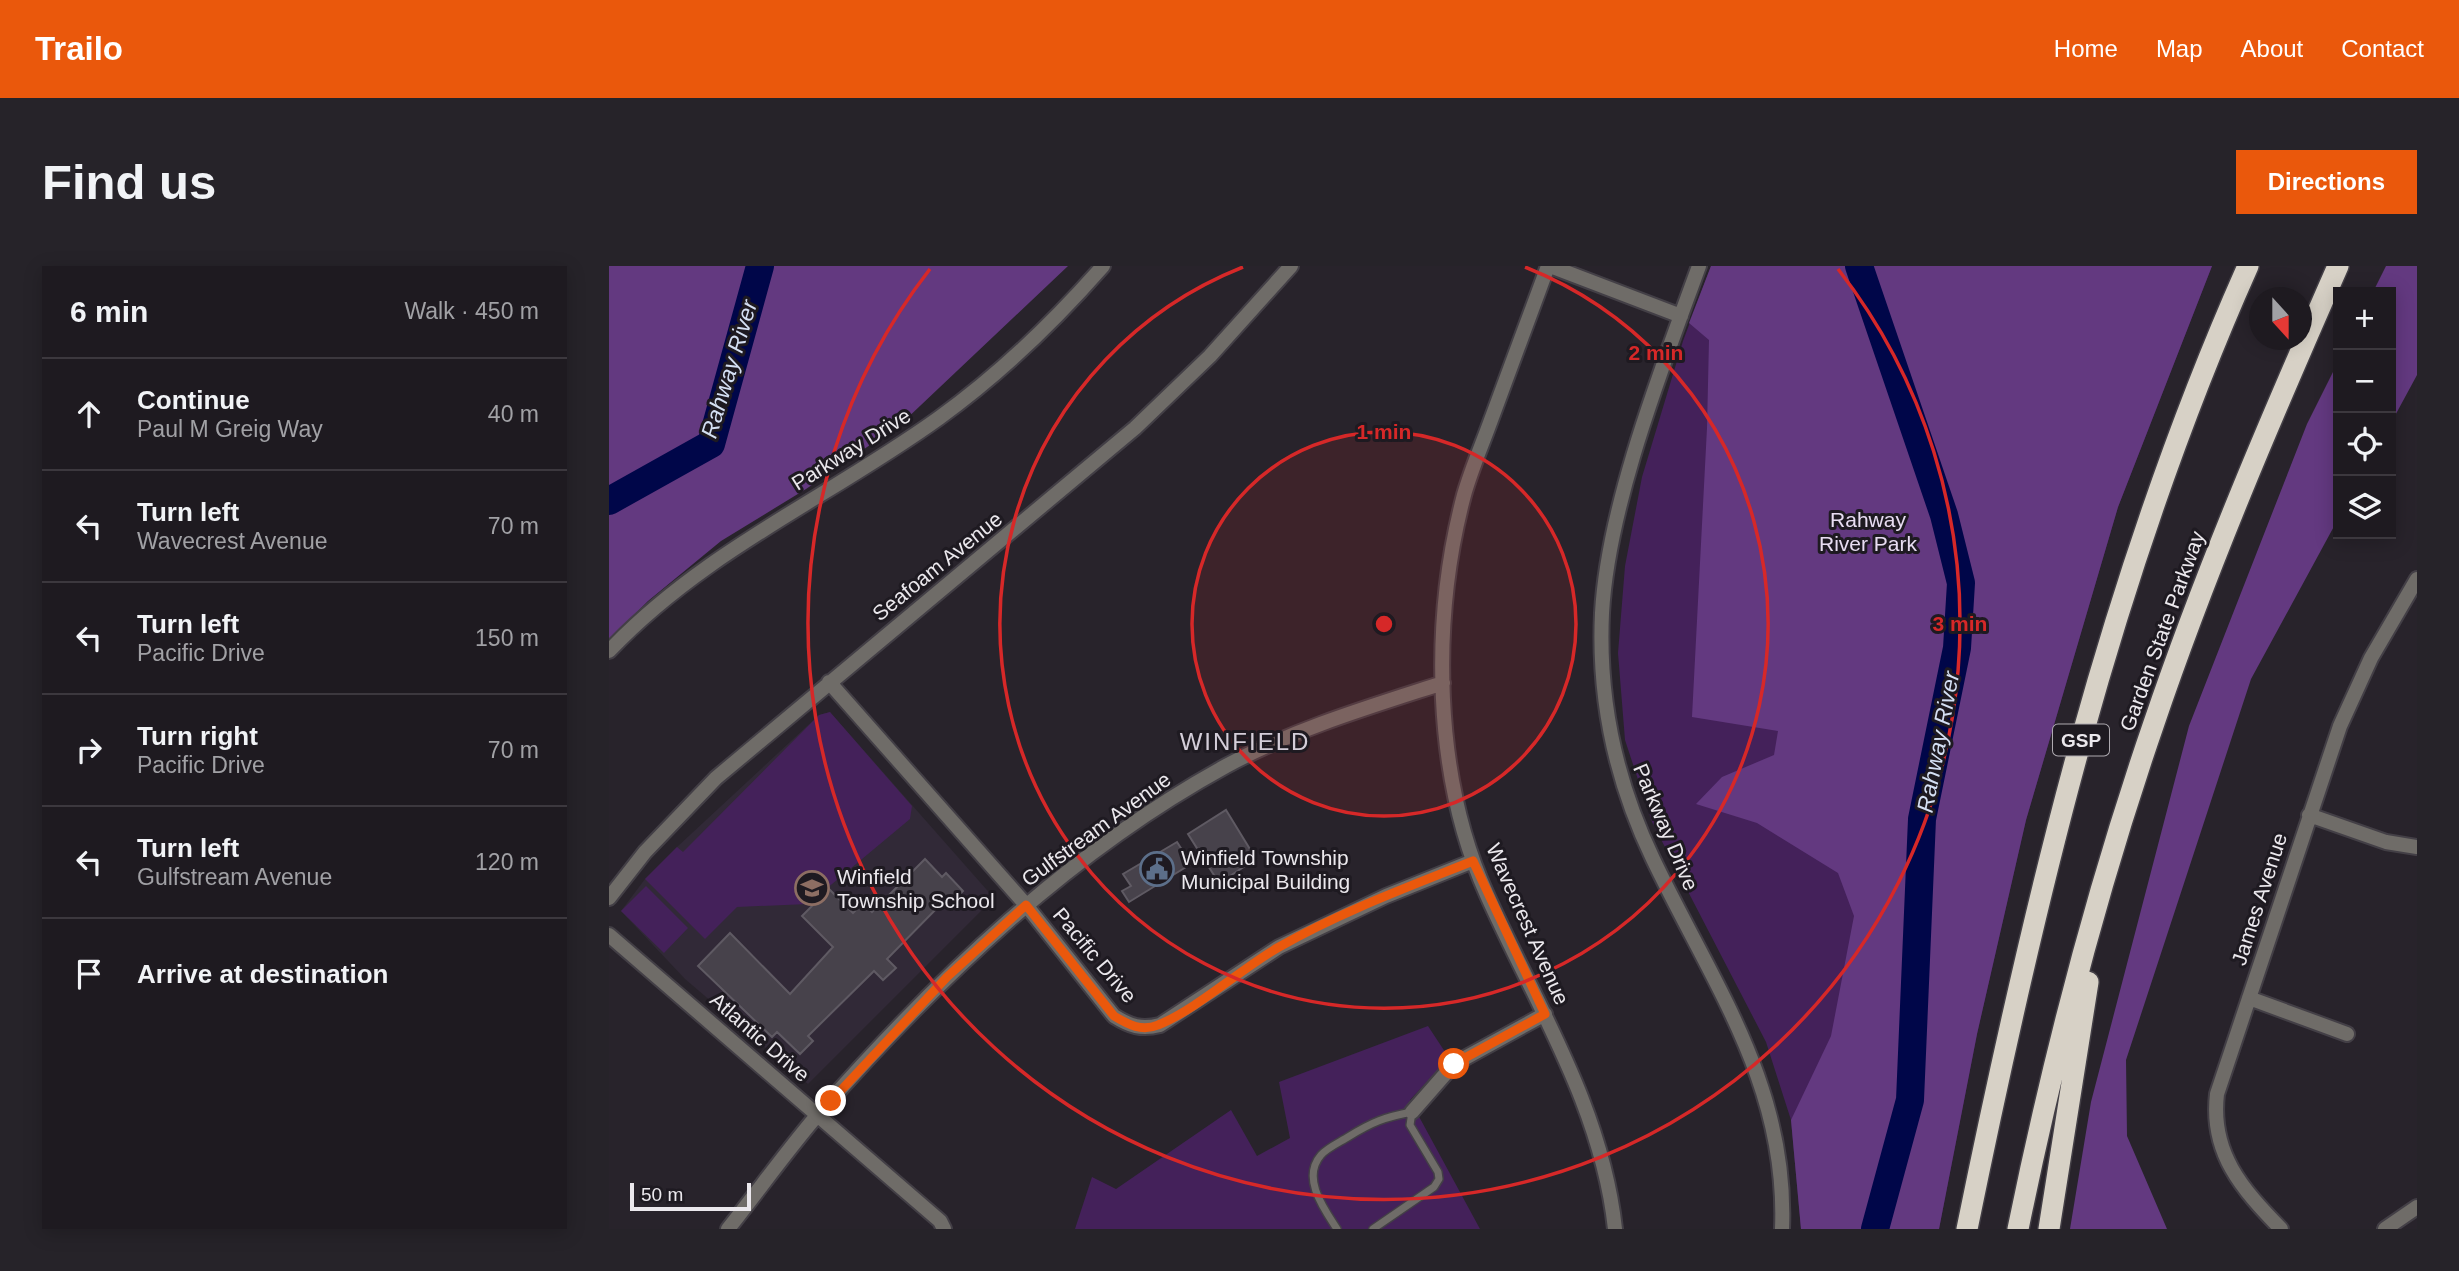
<!DOCTYPE html>
<html lang="en">
<head>
<meta charset="utf-8">
<style>
	:root { --surface:#1e1a20; --page:#262329; --text:#f1f3f6; --muted:#a1a1a5; --line:#3c383e; --accent:#ea580c }
	body { margin:0; font-family:Arial,sans-serif; background:var(--page); color:var(--text) }
	.controls { position:absolute; right:21px; top:21px; display:grid; overflow:hidden; border-radius:0px; box-shadow:0 4px 18px #0003 }
	.controls button { width:63px; height:63px; display:grid; place-items:center; padding:0; border:0; border-bottom:2px solid var(--line); background:var(--surface); color:var(--text); font:35px sans-serif }
	.compass { position:absolute; left:1640px; top:21px; width:63px; height:63px; border-radius:50%; background:var(--surface); box-shadow:0 4px 18px #0003; rotate:159deg }
	.scale { position:absolute; left:21px; bottom:18px; width:121px; box-sizing:border-box; padding-left:7px; border:4px solid #ebe8ed; border-top:0; font-size:19px; line-height:24px; white-space:nowrap; color:#ebe8ed; -webkit-text-stroke:5px #1e1a21; paint-order:stroke }
	.stop { position:absolute; width:21px; height:21px; margin:-16px; border:5px solid #ea580c; border-radius:50%; background:#fff }
	.stop.end { background:#ea580c; border-color:#fff; box-shadow:0 2px 7px #0008 }
	.list { margin:0; padding:0; list-style:none }
	h2 { display:flex; justify-content:space-between; align-items:center; height:91px; margin:0; padding:0 28px; font-size:30px }
	h2 small { font-size:23px; font-weight:400; color:var(--muted) }
	.list li { display:grid; grid-template-columns:46px 1fr auto; gap:21px; align-items:center; box-sizing:border-box; height:112px; padding:0 28px; border-top:2px solid var(--line) }
	.list b { display:block; font-size:26px; white-space:nowrap }
	.list p { margin:0; font-size:23px; white-space:nowrap; color:var(--muted) }
	.list em { font-size:23px; font-style:normal; color:var(--muted) }
	.icon { flex:none; width:38px; height:38px; fill:none; stroke:currentColor; stroke-width:2; stroke-linecap:round; stroke-linejoin:round }
	.map { position:relative; flex:none; width:1808px; height:963px; overflow:hidden; border-radius:0px }
	header { display:flex; align-items:center; gap:42px; box-sizing:border-box; height:98px; padding:0 35px; background:var(--accent); color:#fff }
	header strong { font-size:33px }
	nav { display:flex; gap:38px; margin-inline-start:auto; font-size:24px }
	.intro { display:flex; align-items:center; justify-content:space-between; box-sizing:border-box; height:168px; padding:0 42px }
	h1 { margin:0; font-size:49px }
	.button { padding:18px 32px; border-radius:0px; background:var(--accent); color:#fff; font-size:24px; font-weight:700 }
	main { display:flex; gap:42px; padding:0 42px }
	aside { flex:1; background:var(--surface); border-radius:0px; box-shadow:0 4px 18px #0003 }
	.map>svg:first-child { display:block }
</style>
</head>
<body>
<header>
<strong>Trailo</strong>
<nav><a>Home</a><a>Map</a><a>About</a><a>Contact</a></nav>
</header>
<div class="intro"><h1>Find us</h1><a class="button">Directions</a></div>
<main>
<aside>
<h2>6 min<small>Walk · 450 m</small></h2>
<ul class="list">
<li><svg class="icon" aria-label="ahead" viewBox="0 0 24 24"><path d="M12 20V5M6 11l6-6 6 6"/></svg><div><b>Continue</b><p>Paul M Greig Way</p></div><em>40 m</em></li>
<li><svg class="icon" aria-label="left" viewBox="0 0 24 24"><path d="M17 20v-9H6M10 6l-5 5 5 5"/></svg><div><b>Turn left</b><p>Wavecrest Avenue</p></div><em>70 m</em></li>
<li><svg class="icon" aria-label="left" viewBox="0 0 24 24"><path d="M17 20v-9H6M10 6l-5 5 5 5"/></svg><div><b>Turn left</b><p>Pacific Drive</p></div><em>150 m</em></li>
<li><svg class="icon" aria-label="right" viewBox="0 0 24 24"><path d="M7 20v-9h11M14 6l5 5-5 5"/></svg><div><b>Turn right</b><p>Pacific Drive</p></div><em>70 m</em></li>
<li><svg class="icon" aria-label="left" viewBox="0 0 24 24"><path d="M17 20v-9H6M10 6l-5 5 5 5"/></svg><div><b>Turn left</b><p>Gulfstream Avenue</p></div><em>120 m</em></li>
<li><svg class="icon" aria-label="arrive" viewBox="0 0 24 24"><path d="M6 21V4h12l-3 4 3 4H6"/></svg><div><b>Arrive at destination</b></div></li>
</ul>
</aside>
<div class="map">
<svg width="1808" height="963" viewBox="0 0 1808 963">
	<rect width="100%" height="100%" fill="#28232b"/>
	<path fill="#312937" d="M221,446L385,632L199,818L76,713L12,645L36,613L68,581L210,449Z"/>
	<path fill="#44215a" d="M1102,0H1603L1509,241L1417,554L1368,768L1330,963H1192L1182,854L1157,776L1043,556L1016,474L1009,387L1016,300L1033,211L1074,75Z
		M221,446L303,540L301,553L199,638L128,641L96,673L36,613L68,581L74,586L210,449Z
		M37,620L79,662L55,687L12,645Z
		M819,760L840,792L801,834L871,963H466L483,911L507,923L622,844L648,890L681,872L670,816Z"/>
	<path fill="#633980" d="M0,0H459L293,157L197,223L112,275L39,335L0,374Z
		M1102,0H1603L1509,241L1417,554L1368,768L1330,963H1192L1182,854L1222,770L1245,650L1229,607L1148,557L1087,538L1113,511L1165,489L1169,465L1083,451L1098,162L1100,74L1080,57Z
		M1777,0H1808V109L1782,157V26H1764Z
		M1729,96V253L1642,413L1517,794L1518,870L1558,963H1461L1482,836L1580,460L1698,158Z"/>
	<g fill="none" stroke-linecap="round" stroke-linejoin="round">
		<path stroke="#000649" stroke-width="28" d="M1250,0L1335,249L1352,317L1348,382L1313,553L1301,834L1266,963
			M0,235L102,178L151,0"/>
	</g>
	<path fill="#47424b" stroke="#5f5a63" stroke-width="2" d="M617,544L647,593L610,617L579,568Z
		M568,576L582,598L520,636L513,625L522,620L514,608Z
		M316,593L333,611L337,607L354,625L338,641L334,636L278,693L287,702L274,714L265,705L199,770L204,775L191,788L168,766L163,771L89,700L121,667L181,728L224,681L193,650L220,623L244,647L254,637L263,646Z"/>
	<g fill="none" stroke-linecap="round" stroke-linejoin="round">
		<g stroke="#433f46" stroke-width="10">
			<path id="service" d="M728,963C715,943 692,912 712,889C718,882 731,876 739,871C763,856 776,851 803,846L801,859L829,906L830,913L825,921L764,963"/>
		</g>
		<g stroke="#433f46" stroke-width="18">
			<path id="minor" d="M939,0C920,51 901,103 882,154C873,179 862,204 855,229C822,354 824,510 878,629C927,739 993,841 1006,963
				M941,0L1072,50
				M1090,0C1053,102 999,239 993,347C989,432 1007,516 1044,593C1103,717 1179,819 1173,963
				M0,385C96,284 219,232 330,152C391,108 444,57 494,0
				M220,416L417,639L505,750C521,760 532,764 551,759L670,681L777,630L864,595
				M1700,549L1777,576L1808,581
				M0,632L36,586L107,512L526,162L601,90L682,0
				M0,669L331,955L335,963
				M1640,732L1738,768
				M803,846L845,798L936,748
				M119,963C150,924 179,883 211,846C328,713 460,586 617,500C686,463 760,441 834,417
				M1672,963C1633,923 1601,887 1608,828L1731,460L1762,392L1808,313
				M1776,963L1808,941"/>
		</g>
		<g stroke="#433f46" stroke-width="24">
			<path id="motorway" d="M1358,963C1425,635 1502,307 1639,0
				M1409,963C1444,792 1488,622 1545,457C1598,301 1663,150 1729,0
				M1440,963L1479,716"/>
		</g>
		<use href="#service" stroke="#6f6c68" stroke-width="7"/>
		<use href="#minor" stroke="#6f6c68" stroke-width="14"/>
		<use href="#motorway" stroke="#d7d1c6" stroke-width="21"/>
	</g>
	<g fill="none" stroke-linecap="round" stroke-linejoin="round">
		<path stroke="#ea580c" stroke-width="9" d="M222,835L338,711L417,639L505,750C520,759 533,766 549,759C587,744 633,702 670,681C731,646 799,621 864,595L936,748L845,798"/>
	</g>
	<circle cx="775" cy="358" r="192" fill="#d62828" fill-opacity=".12"/>
	<g fill="none" stroke="#d62828" stroke-width="3.5">
		<circle cx="775" cy="358" r="192"/>
		<path d="M916 1A384 384 0 1 1 634 1"/>
		<path d="M1229 3A576 576 0 1 1 321 3"/>
	</g>
	<defs>
		<g id="civic-ring" transform="scale(1.75)"><circle r="9.5" fill="#1e1a21" stroke="#5c6f8a" stroke-width="1.5"/><path d="M-.6-6.5H3V-4.5H.6V-3L4-1V1h2V6H-6V1h2V-1L-.6-3ZM-1.2 2.5V6h2.4V2.5Z" fill="#5c6f8a"/></g>
		<g id="school-ring" transform="scale(1.75)"><circle r="9.5" fill="#1e1a21" stroke="#8d6e63" stroke-width="1.5"/><path d="M0-5L7-2L0 1L-7-2ZM-4 1L0 2.5L4 1V4Q0 6-4 4Z" fill="#8d6e63"/></g>
	</defs>
	<g fill-rule="evenodd">
		<use href="#civic-ring" x="548" y="603"/>
		<use href="#school-ring" x="203" y="622"/>
	</g>
	<g text-anchor="middle" dominant-baseline="central" stroke-width="6" stroke-linejoin="round" paint-order="stroke">
		<rect fill="#1e1a21" stroke="#aeaab0" stroke-width="2" x="1444" y="458.5" width="56" height="31" rx="5"/>
		<g font-size="19" font-weight="bold" fill="#ebe8ed">
			<text x="1472" y="474">GSP</text>
		</g>
		<g font-size="21" fill="#ebe8ed" stroke="#1e1a21">
			<text transform="translate(242 183) rotate(-32)">Parkway Drive</text>
			<text transform="translate(328 300) rotate(-39)">Seafoam Avenue</text>
			<text transform="translate(1553 365) rotate(-70)">Garden State Parkway</text>
			<text transform="translate(1057 561) rotate(67)">Parkway Drive</text>
			<text transform="translate(487 563) rotate(-36)">Gulfstream Avenue</text>
			<text transform="translate(1650 633) rotate(-72)">James Avenue</text>
			<text transform="translate(919 658) rotate(66)">Wavecrest Avenue</text>
			<text transform="translate(486 689) rotate(50)">Pacific Drive</text>
			<text transform="translate(151 771) rotate(41)">Atlantic Drive</text>
		</g>
		<g font-size="21" fill="#e8ddf2" stroke="#1e1a21">
			<text x="1259" y="253">Rahway<tspan x="1259" dy="24">River Park</tspan></text>
		</g>
		<g font-size="21" fill="#ebe8ed" stroke="#1e1a21" text-anchor="start">
			<text x="572" y="591">Winfield Township<tspan x="572" dy="24">Municipal Building</tspan></text>
			<text x="228" y="610">Winfield<tspan x="228" dy="24">Township School</tspan></text>
		</g>
		<g font-size="23" font-style="italic" fill="#d4dff3" stroke="#1e1a21">
			<text transform="translate(120 103) rotate(-73)">Rahway River</text>
			<text transform="translate(1329 476) rotate(-79)">Rahway River</text>
		</g>
		<g font-size="24" letter-spacing="2" fill="#d4ced9" stroke="#1e1a21">
			<text x="636" y="475">WINFIELD</text>
		</g>
	</g>
	<circle cx="775" cy="358" r="10" fill="#d62828" stroke="#1e1a21" stroke-width="3.5"/>
	<g font-size="21" text-anchor="middle" font-weight="bold" fill="#d62828" stroke="#1e1a21" stroke-width="6" stroke-linejoin="round" paint-order="stroke">
		<text x="1047" y="94">2 min</text>
		<text x="775" y="173">1 min</text>
		<text x="1351" y="365">3 min</text>
	</g>
</svg>
<div class="controls">
<button>+</button>
<button>−</button>
<button><svg class="icon" aria-label="locate" viewBox="0 0 24 24"><circle cx="12" cy="12" r="6"/><path d="M12 2v4M12 18v4M2 12h4M18 12h4"/></svg></button>
<button><svg class="icon" aria-label="layers" viewBox="0 0 24 24"><path d="M12 4l9 5-9 5-9-5zM3 14l9 5 9-5"/></svg></button>
</div>
<svg class="compass" viewBox="-18 -18 36 36"><path d="M0-13l5 13h-10z" fill="#e53935"/><path d="M0 13l5-13h-10z" fill="#a1a1a5"/></svg>
<div class="scale">50 m</div>
<div class="stop" style="left:845px;top:798px"></div>
<div class="stop end" style="left:222px;top:835px"></div>
</div>
</main>
</body>
</html>
